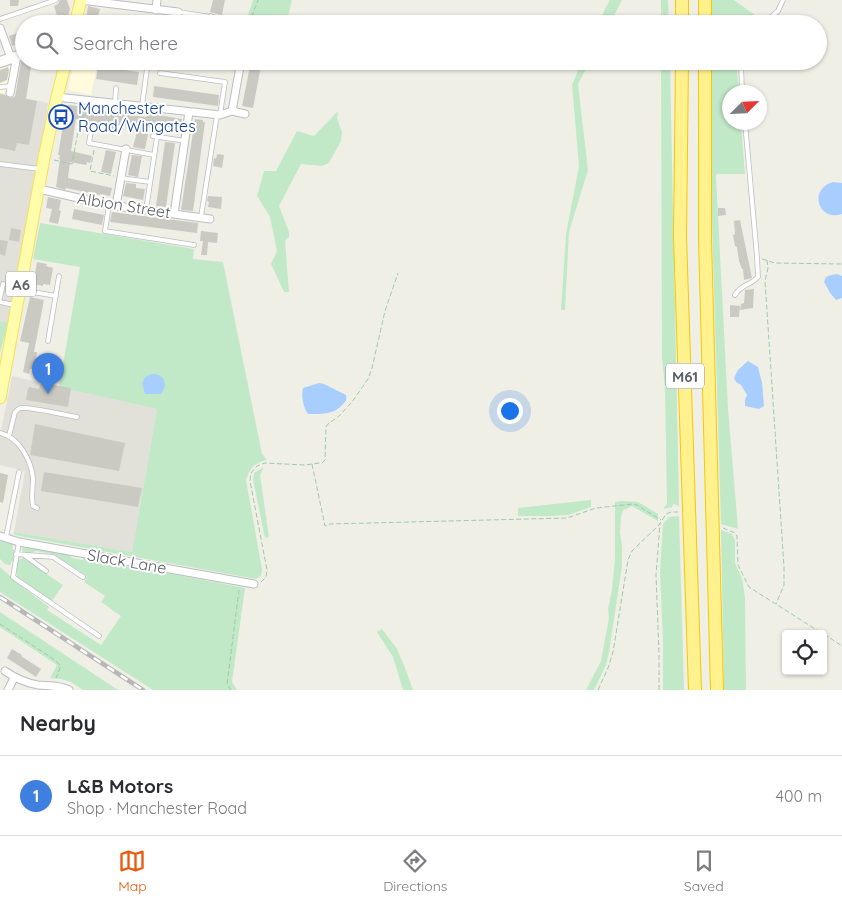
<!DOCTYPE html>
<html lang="en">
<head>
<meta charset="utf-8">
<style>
	:root { --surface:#fff; --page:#f7f7f7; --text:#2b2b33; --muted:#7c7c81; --line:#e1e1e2; --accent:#ea580c }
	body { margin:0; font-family:Quicksand,sans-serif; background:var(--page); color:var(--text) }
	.controls { position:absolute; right:15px; bottom:15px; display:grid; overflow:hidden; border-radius:5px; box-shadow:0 1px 4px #0004 }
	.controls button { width:45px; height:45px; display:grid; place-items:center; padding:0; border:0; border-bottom:1px solid var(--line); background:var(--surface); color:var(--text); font:25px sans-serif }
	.compass { position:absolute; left:722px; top:85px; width:45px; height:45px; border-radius:50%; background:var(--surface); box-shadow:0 1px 4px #0004; rotate:66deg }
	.you { position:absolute; left:509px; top:410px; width:18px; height:18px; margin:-12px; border:4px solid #fff; border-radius:50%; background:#1a73e8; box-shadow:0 0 0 8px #1a73e833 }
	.badge { display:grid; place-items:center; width:32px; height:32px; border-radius:50%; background:var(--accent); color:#fff; font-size:16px; font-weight:700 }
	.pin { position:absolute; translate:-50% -41px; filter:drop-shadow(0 1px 2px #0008) }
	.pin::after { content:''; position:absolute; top:26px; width:18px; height:15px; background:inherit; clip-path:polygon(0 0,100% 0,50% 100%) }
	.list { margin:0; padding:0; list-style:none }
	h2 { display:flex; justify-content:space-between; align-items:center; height:65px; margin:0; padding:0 20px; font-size:21px }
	h2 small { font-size:16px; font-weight:400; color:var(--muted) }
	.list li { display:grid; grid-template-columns:32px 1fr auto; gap:15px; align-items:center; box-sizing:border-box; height:80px; padding:0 20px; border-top:1px solid var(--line) }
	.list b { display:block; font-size:19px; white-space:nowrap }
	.list p { margin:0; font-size:16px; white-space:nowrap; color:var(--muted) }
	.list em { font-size:16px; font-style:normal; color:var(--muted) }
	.icon { flex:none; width:28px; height:28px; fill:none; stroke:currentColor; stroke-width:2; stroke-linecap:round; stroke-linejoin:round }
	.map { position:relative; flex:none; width:842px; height:690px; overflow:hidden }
	.search { position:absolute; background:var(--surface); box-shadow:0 1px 4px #0004; left:15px; right:15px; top:15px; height:55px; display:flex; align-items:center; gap:12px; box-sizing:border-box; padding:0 18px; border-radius:28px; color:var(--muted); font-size:19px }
	.sheet { height:145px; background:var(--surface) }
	nav { display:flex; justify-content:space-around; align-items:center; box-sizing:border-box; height:70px; border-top:1px solid var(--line); background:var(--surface); font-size:14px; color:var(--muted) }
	nav a { display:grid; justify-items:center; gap:2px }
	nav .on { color:var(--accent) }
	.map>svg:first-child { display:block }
</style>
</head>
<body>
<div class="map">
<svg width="842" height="690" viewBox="0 0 842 690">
	<rect width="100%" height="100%" fill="#f0efe6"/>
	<path fill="#fffbdc" d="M74,61H98L91,95L68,90Z
		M13,65L6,95L0,93V69Z"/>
	<path fill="#e1e1da" d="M0,93L48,103L25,245L8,323L0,321Z
		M12,376L157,409L132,552L14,532L25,471L0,465V436Z"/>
	<path fill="#c2e9c7" d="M253,0H292L286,24H245Z
		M610,0H622L610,24H598L605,9Z
		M661,0H668L669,24H661Z
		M710,0H734L762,20L757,24H710Z
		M582,61H590L578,84L588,170L569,232L565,310H561L566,234L579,166L572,85Z
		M661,61H670L679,506L673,504L672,507L663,509L667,504L665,390L662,357Z
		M710,61H738L737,70L739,92H730V122L741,123L745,174H717L716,176L728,408L738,529L721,524L711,189Z
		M338,111L337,118L342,132L341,141L329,163L322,166L301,164L279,206L289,232V237L285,241L289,292H284L271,264L277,251L270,217L257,196L264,171H276L297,131L314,136Z
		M40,223L194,249L193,259L223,262L262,454L267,460C254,463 250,468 246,480L262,569C262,575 261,577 256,579L14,535V532L132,552L157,409L59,387L80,267L33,259Z
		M0,321L8,323L0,353Z
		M264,467L260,475L269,537L265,538L253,480L254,473Z
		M591,500V507L568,515L551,516H518V508Z
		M621,501L638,502L658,514V521L632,506L623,510L621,517L620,532L622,547V566L609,652L606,665L594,690H586L601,661L609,618L608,609L612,590L615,558V502Z
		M679,516L684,690H663V642L660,572L663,524L669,517Z
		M721,530L732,534L735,540V563L742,578L745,597L746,690H724Z
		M0,541L13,544L12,549L15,550L13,560L10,565L5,564L0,559Z
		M23,545L67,553L72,558L83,560V557L245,588L232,682L237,690H153L0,592V567L20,585L49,607L47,610L101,645L121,616L101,602L105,596L84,582L87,576L52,554L36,551L25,554L22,550Z
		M23,558L63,585L52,601L17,577L16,570L18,560Z
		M0,612L118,690H83L71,682L61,679L50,678L57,665L0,627Z
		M382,629L397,649L405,668L413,690H403L393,657L377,632Z"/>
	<path fill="#a7ceff" d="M833,182L842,183V214C818,222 808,189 833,182Z
		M837,274L842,276V298L836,300L830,293L824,282L826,277L831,275Z
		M748,361L758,367L762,383L764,406L759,409L745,406V400L747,395L741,385L736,382L734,378L738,370Z
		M151,374C154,374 157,374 159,375C167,379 166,388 161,394H145L142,383L145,377Z
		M319,383L324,384L346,395C347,400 346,401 342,405C334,415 319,414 308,414C303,407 301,395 303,388Z"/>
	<path fill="#cbcac2" d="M10,0H19L18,6H10Z
		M60,0H67L70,9L66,24H39L57,16L54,6L58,4Z
		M213,0H225L222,15L210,12Z
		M88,6L100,9L97,21L86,18Z
		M24,31V42L12,46L9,36Z
		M24,61H32L26,99L37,101L29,145L17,143L15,151L0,148V94L5,95L10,98L15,97L21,62Z
		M73,61H85L83,68L73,65Z
		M251,61H262L253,108L242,106Z
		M98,66L139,72L137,85L96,79Z
		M8,67L9,70L7,80L0,83V70Z
		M154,86L219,95L218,106L153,97Z
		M68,105L78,106L77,110L89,112L90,110L147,117V113L182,119L180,129L150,124L145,149H143L133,147L138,128L116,125L115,131L107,130L108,124L76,119L71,151L92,156L90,163L87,162L86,165L70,162L68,178L112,188L110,196L100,194V195L66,188L65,190L56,187L60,159H59L60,155H58L66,108L68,109Z
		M195,119L203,120V122H205L193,211L181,210Z
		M165,142L175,143L166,207L156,206Z
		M106,150L116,152L111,174L101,172Z
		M217,154L224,155L222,168L213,166L214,158L216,159Z
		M132,155L142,156L138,177L128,175Z
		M126,183L136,184V188L145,189L143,200L123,196Z
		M208,196L222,197L221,209L208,207L209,202L207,201Z
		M48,197L61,200L59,210L61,211L58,224L49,222L52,209L46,208Z
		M718,208H725L726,215L718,216Z
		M74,209L104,215L102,225L72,219Z
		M112,212L198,223L197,233L110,222Z
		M740,220L752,278L744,280L743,269H742L739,261L737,247L735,246L733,235L735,234L734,221Z
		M11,228L21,230L19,242L9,240Z
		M201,231L218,233L217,243L208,242L207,255H201L203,241H200Z
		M0,240L8,241L5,256L0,254Z
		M37,262L47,264L46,266L53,268L50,285L43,284V286L33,284Z
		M754,289L753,308L740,310L741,304L744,303L745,290Z
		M30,297L44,300L34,352H37L34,369H30L29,374L23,372L29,343L20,341Z
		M730,305L740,306L739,317H730Z
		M41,383L71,388L68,407L26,400L28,388L29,389V387L39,389Z
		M35,424L125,443L119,471L30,455Z
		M44,472L142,488L138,507L41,491Z
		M0,473L8,475L3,503L0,502Z
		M12,649L22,655L21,656L41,669L36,677L7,658Z"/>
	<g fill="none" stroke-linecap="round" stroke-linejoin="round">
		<g stroke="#babdc2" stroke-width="5.5">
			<path id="service" d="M178,12L232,20
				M0,19L56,0
				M210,24L211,16
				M763,24L778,11L783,0
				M741,61L742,92
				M160,73L225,82L220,115
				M0,87L12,86
				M115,103L116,88
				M142,106L148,61H147
				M91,131L89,143L154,155
				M153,136L185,141
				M0,164L40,169
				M121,178L150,182
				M109,205L105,231L194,245
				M146,210L157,137
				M201,217L217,115
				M21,290L56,296
				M735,295C741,284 750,286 758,277L757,257L745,122
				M0,298L3,284
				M0,302L14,305
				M48,341L59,276
				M0,433C19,437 31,460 33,478C33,488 31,497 33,506L37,508
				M9,436L15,412C18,410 17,409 21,408C34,407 63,415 77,417
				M6,537L19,472
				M19,542L13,577L99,636
				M16,554L53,557L83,577
				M24,555L46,571"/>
		</g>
		<g stroke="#babdc2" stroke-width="9">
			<path id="minor" d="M81,0L178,12
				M156,10L157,0
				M0,28L11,58
				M10,93L17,56
				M57,97L220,115L232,111L241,61
				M232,111L245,114
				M39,189L109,205L210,219
				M116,206L126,149
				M174,214L189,112
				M0,536L19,542L254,584
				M5,671C15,678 26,683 38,685C49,686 59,685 69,690
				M8,690L14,678"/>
		</g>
		<g stroke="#bbbec4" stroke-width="12">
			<path id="secondary" d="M0,62L24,54"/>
		</g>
		<g stroke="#f7df59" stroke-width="13">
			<path id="primary" d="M75,24L81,0
				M0,398L44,158L57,97L66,61"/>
		</g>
		<g stroke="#f6c900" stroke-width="14">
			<path id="motorway" d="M682,24V0
				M705,24V0
				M682,61L680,237L695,690
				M705,61V239L717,690"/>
		</g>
		<path stroke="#9acaae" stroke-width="1" stroke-dasharray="5 2.5" stroke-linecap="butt" d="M249,24L258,0
			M84,108L81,125L87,126
			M94,150L90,171L114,176
			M54,160L72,164L79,126L81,125
			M762,259L775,263L842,264
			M767,260L768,268L765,281L784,567V585L776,604
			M312,464L325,526L330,524L567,518L596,508L633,504L637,505L661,520
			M723,528L735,533L737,536L738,565L749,587L823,634
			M261,582L266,577L267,570L250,481L251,473L257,466L265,463L304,465L320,463H322L325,460L326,427L328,424L338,417L352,402L368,379L372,368L385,311L398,273
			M0,624L52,658L60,665V668L56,678
			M824,634L842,646
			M231,690L227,684L239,590
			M598,690L608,668L613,652L628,560L632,551L659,525L666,514L671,512H678
			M659,690V654L656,575L660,524"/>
		<use href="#service" stroke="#fff" stroke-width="4"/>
		<use href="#minor" stroke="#fff" stroke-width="7"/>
		<use href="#secondary" stroke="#fff" stroke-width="10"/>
		<use href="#primary" stroke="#fffcac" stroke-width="11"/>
		<use href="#motorway" stroke="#fff18e" stroke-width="12"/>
		<g stroke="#b7b7b8" stroke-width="4.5">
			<path id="rail" d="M0,597L143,690"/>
		</g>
		<use href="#rail" stroke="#fff" stroke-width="2.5" stroke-dasharray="8" stroke-linecap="butt"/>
	</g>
	<defs>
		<g id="bus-ring" transform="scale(1.25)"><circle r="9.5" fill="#fff" stroke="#1a4fb4" stroke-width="1.5"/><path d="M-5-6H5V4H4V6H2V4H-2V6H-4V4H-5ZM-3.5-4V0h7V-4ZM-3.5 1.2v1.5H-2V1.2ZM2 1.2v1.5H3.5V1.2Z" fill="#1a4fb4"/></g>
	</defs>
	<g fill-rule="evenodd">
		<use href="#bus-ring" x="61" y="117"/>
	</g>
	<g text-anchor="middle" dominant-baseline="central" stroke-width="4" stroke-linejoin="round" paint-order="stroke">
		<g fill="#fff" stroke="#8e9095" stroke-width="1">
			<rect x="6" y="271.5" width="30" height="25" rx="4"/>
			<rect x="666" y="363.5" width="38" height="25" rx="4"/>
		</g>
		<g font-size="15" font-weight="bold" fill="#5d6067">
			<text x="21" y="284">A6</text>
			<text x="685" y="376">M61</text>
		</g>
		<g font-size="16" fill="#164399" stroke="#fff" text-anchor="start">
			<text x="78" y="108">Manchester<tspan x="78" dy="18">Road/Wingates</tspan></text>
		</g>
		<g font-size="16" fill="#5d6067" stroke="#fff">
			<text transform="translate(124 205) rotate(9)">Albion Street</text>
			<text transform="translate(127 561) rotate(10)">Slack Lane</text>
		</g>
	</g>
</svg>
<div class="controls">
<button><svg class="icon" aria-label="locate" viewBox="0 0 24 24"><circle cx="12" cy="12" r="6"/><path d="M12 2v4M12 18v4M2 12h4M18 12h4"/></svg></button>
</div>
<svg class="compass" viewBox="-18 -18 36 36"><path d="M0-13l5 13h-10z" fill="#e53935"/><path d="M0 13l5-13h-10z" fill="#7c7c81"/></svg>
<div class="you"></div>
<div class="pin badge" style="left:48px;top:394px;background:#3f7fe0">1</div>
<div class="search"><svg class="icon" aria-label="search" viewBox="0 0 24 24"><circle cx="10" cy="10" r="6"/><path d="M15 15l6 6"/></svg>Search here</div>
</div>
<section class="sheet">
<h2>Nearby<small></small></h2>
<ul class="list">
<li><span class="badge" style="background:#3f7fe0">1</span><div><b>L&amp;B Motors</b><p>Shop · Manchester Road</p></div><em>400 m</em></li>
</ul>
</section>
<nav>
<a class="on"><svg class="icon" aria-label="map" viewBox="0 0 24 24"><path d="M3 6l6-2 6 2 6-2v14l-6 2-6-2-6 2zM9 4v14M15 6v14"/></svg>Map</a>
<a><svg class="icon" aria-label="directions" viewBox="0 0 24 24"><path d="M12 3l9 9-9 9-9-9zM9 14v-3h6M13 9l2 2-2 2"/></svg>Directions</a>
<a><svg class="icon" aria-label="saved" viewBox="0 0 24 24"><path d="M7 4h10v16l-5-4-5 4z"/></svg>Saved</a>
</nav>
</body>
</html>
